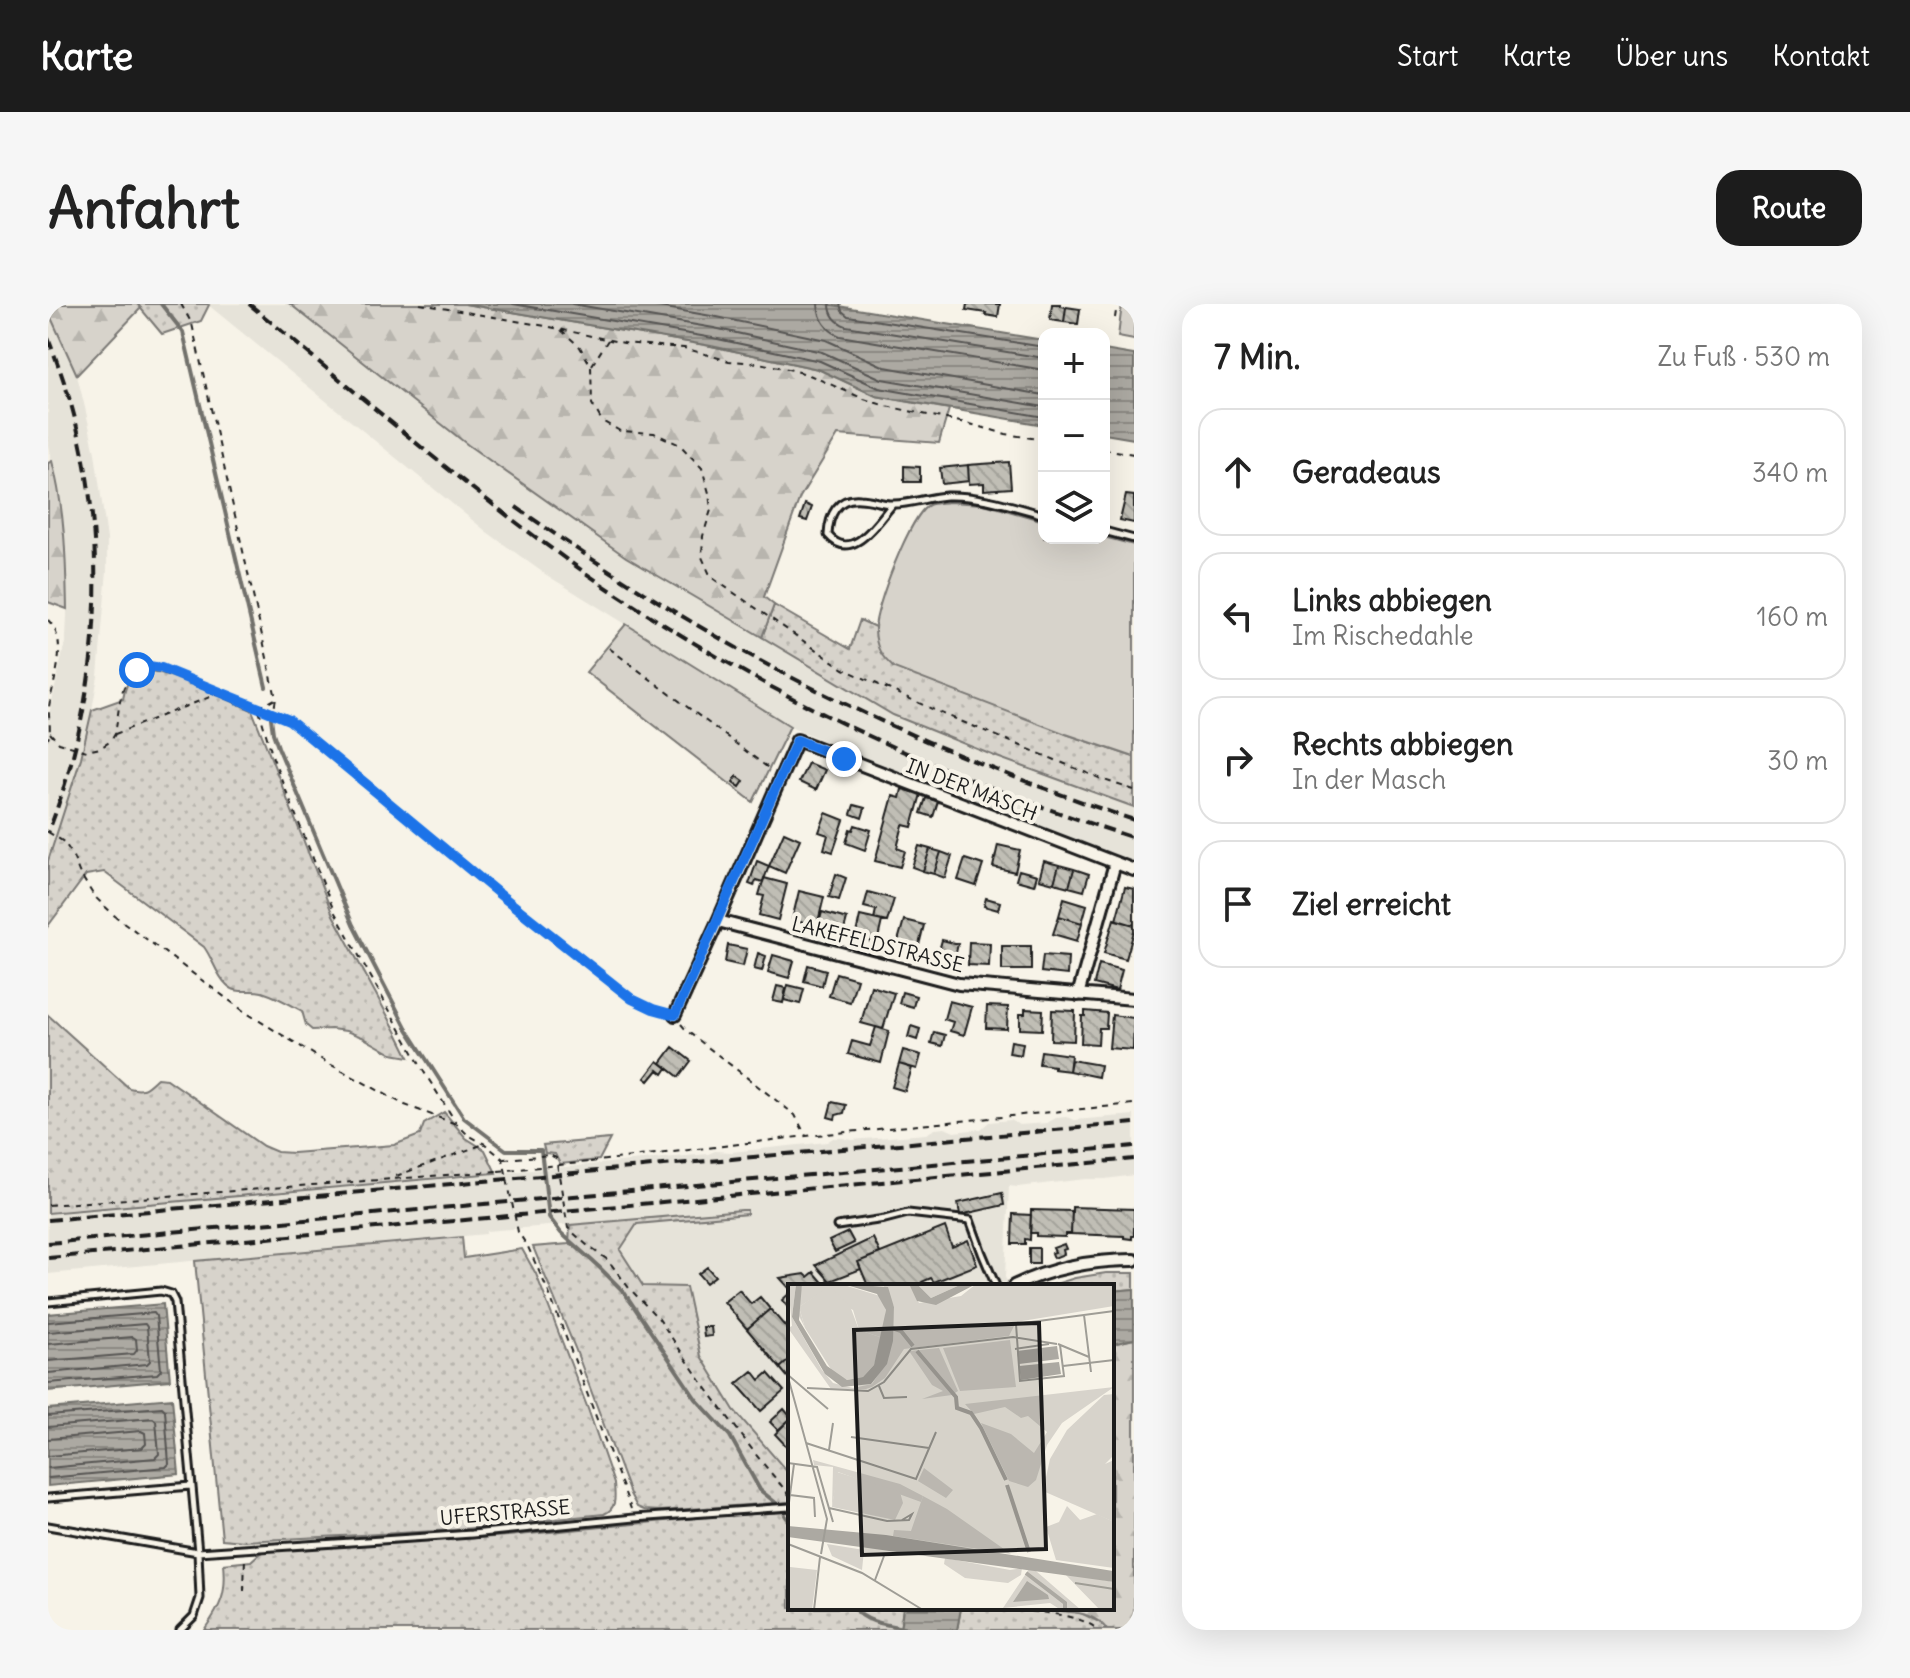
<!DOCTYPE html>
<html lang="de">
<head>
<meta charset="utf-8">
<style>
	:root { --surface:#fff; --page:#f6f6f6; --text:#222; --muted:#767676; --line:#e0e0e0; --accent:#1c1c1c }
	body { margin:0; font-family:Delius,sans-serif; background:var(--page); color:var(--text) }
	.controls { position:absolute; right:24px; top:24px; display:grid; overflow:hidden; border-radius:16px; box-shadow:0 8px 32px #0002 }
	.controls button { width:72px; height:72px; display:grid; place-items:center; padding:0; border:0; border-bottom:2px solid var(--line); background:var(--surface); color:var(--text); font:40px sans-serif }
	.stop { position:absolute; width:24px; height:24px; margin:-18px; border:6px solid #1a73e8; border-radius:50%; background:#fff }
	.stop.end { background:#1a73e8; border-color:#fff; box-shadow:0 2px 8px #0008 }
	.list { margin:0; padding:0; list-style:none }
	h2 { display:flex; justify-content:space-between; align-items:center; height:104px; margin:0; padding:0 32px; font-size:34px }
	h2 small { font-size:26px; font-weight:400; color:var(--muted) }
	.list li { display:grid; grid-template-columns:52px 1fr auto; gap:24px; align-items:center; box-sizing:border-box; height:128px; margin:0 16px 16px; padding:0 16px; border:2px solid var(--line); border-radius:24px }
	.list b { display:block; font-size:30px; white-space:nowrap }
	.list p { margin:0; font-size:26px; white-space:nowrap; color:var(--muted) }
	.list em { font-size:26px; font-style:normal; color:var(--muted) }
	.icon { flex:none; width:44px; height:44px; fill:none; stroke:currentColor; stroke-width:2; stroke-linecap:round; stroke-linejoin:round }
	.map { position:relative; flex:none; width:1086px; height:1326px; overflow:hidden; border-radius:24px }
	header { display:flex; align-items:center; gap:48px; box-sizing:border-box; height:112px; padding:0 40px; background:var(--accent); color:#fff }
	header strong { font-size:38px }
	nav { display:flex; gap:44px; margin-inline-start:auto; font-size:28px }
	.intro { display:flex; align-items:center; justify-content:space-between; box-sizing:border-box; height:192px; padding:0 48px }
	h1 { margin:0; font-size:56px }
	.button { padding:20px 36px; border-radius:24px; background:var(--accent); color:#fff; font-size:28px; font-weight:700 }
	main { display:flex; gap:48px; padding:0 48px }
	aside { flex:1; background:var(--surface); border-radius:24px; box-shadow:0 8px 32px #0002 }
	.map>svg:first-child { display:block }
</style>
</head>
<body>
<header>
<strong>Karte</strong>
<nav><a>Start</a><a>Karte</a><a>Über uns</a><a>Kontakt</a></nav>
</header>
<div class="intro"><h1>Anfahrt</h1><a class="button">Route</a></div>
<main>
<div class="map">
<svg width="1086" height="1326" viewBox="0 0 1086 1326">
	<defs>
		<pattern id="grass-dots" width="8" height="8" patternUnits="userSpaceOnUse" patternTransform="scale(2)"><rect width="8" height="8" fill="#d7d3cb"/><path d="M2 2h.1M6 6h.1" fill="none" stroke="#b8b5ae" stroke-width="1.8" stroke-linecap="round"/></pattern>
		<pattern id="forest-firs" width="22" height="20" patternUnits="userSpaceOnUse" patternTransform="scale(2)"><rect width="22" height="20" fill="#d7d3cb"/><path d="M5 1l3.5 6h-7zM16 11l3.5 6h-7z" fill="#b8b5ae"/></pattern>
		<pattern id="water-rules" width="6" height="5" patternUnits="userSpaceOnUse" patternTransform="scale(2)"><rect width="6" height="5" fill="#aca9a2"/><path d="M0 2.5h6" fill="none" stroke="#8b8983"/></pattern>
		<pattern id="building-back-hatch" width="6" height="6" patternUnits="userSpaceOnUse" patternTransform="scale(2)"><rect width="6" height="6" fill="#c0beb5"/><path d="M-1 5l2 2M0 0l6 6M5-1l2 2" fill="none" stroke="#a4a39b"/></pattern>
	</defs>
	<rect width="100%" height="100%" fill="#f7f3e8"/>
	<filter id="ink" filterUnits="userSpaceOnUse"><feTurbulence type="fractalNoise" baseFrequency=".0125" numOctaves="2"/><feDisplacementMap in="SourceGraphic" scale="16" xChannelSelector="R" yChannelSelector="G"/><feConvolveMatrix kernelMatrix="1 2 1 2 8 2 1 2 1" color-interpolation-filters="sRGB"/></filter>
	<g filter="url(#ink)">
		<path fill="#e6e3d9" d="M159,0H242L420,141L578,253L663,304L845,411L1086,503V557L989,523L855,472L742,422L497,270L439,228Z
			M0,7L29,71L38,108L47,149L59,235V266L50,372L44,406L33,454L0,557V415L18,334L19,311L18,247L14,206L0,141Z
			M1086,811V871L1057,875H1037L970,883L961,882L957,973L961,982H742V1171L686,1106L653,1052L638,984L595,982L572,946L589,920L699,906L438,927V930L0,970V909L106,899L111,901L140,897L660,850L667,847L683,848L779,838L785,834H795L804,836L878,830L887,825L897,824L906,828L933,825L941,818L963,816L971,821L999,819L1008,814L1018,813L1027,816Z"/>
		<path fill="url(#grass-dots)" stroke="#7a7874" stroke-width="2" d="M89,0H159L161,1L153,17L114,30Z
			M726,301L802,345L812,316L827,323L829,338L1018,430L1086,453V503L949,453L845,411L714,333Z
			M98,367C124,367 177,395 204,406L285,611L349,729L361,753L344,750L314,733L298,727L283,725L264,726L258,721L254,707C242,700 227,692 214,688C201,685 189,691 179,681C168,671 165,655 156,643L56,568L38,571L0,622V557L33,454L44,406L75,395C78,380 81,370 98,367Z
			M0,711L81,784C96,788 98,784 109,774L119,775L215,842L229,848L245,849L346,841L372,831L376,820L396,808L418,834L437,846L448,869L0,909Z
			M562,835L551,856L512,860L507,850L497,849L495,841Z
			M694,906H699V910L589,920L572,946L595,982L638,983L653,1052L686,1106L742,1171V1198L613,1207L596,1206L589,1203L582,1190L527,1044L485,943L521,940L522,921Z
			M414,933L416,954L474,945L488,970L540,1105L566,1180C567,1193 569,1205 556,1210L408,1226L196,1237L174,1235L147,957Z
			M1058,969H1086V985L1064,987V982H1001L1027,974Z
			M742,1208V1304H855L852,1326H156C173,1302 179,1290 176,1260L203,1257L212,1249L219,1247L460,1232L680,1211Z
			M913,1304H981L1033,1309L1057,1321L1059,1326H909Z"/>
		<path fill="url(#forest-firs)" stroke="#7a7874" stroke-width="2" d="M0,0H89L93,4L29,71L0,7Z
			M242,0H417L663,42L770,65L828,92L901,105L891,139L790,131L752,193L716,293L726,301L714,333L578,253L420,141Z
			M4,157C17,206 18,256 19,305L0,298V159Z
			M1086,1035V1326H1059C1045,1304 1005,1306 981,1304H1064V1040Z"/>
		<path fill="#d7d3cb" stroke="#7a7874" stroke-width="2" d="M1074,0H1086V36L1070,33Z
			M900,198L936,200L996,217V234L1056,233L1086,241V453L1018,430L846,364C833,352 828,345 827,326C826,306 863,209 881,201C886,199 895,199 900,198Z
			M578,320L742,422L705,498L538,368Z"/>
		<path fill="url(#water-rules)" stroke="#72716c" stroke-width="2" d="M417,0H778L996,36V121L828,92L770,65L663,42Z
			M1056,46L1086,51V135L1056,130Z
			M1086,985V1035L1064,1040V987Z
			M115,1000L122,1076L0,1087V1010Z
			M124,1094L131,1170L0,1182V1105Z
			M855,1304H913L909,1326H852Z"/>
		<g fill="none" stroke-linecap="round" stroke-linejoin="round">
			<path stroke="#565452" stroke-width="2" d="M465,0L665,34L772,57L831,84L996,113
				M524,0L666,24L774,48L834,75L996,103
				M595,0L669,13L778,36L837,63L996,91
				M770,0C771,16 778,26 792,32L996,66
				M782,0C782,11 788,18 798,22L996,54
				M792,0L794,7L800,12L996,43
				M0,1018L106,1009L108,1012L113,1066L109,1070L0,1079
				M0,1028L97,1020L99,1023L102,1057L99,1060L0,1069
				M0,1040L85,1033L88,1035L89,1046L86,1050L0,1057
				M0,1112L114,1103L117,1106L121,1160L118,1163L0,1174
				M0,1123L105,1114L108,1117L111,1150L107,1154L0,1164
				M0,1135L93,1127L97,1129L98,1140L94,1144L0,1152"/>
			<path stroke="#72716c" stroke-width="4" d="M113,0L135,28L218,383
				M223,414L225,429L230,443L305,621L359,725L416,814L458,846H493L501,913L513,929L551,963L576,988L648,1095L682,1132L712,1186L728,1199
				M737,1211L742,1218
				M806,1304C819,1321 846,1321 865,1326"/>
		</g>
		<path fill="url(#building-back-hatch)" stroke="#1c1c1c" stroke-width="2" d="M919,0H952L950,13L937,11L938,9L918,6Z
			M1012,0V2L1018,3L1016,18L1002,16L1004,0Z
			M1018,3L1032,5L1030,20L1016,18Z
			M961,158L963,184L936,186V179L921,180L920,161Z
			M920,161L921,177L894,180L892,164Z
			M856,162L872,163V178H856Z
			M1078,191L1086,192V219L1072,216Z
			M757,200L764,203L759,217L752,215Z
			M760,459L777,466L768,486L751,478Z
			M689,472L696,477L692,483L685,478Z
			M854,485L873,490L864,523L855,521L849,544L857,547L852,563L827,557L845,492L852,494Z
			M878,494L890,497L885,513L873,509Z
			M806,501L817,504L814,514L803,510Z
			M778,509L796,516L785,548L776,545L780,531L771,528Z
			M807,521L823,526L817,546L798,539L802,525L805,526Z
			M736,528L752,535L737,569L721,562Z
			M950,541L972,546L967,568L945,563Z
			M871,542L882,545L875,567L864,563Z
			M882,545L893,548L886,570L875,567Z
			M893,548L904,552L897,574L886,570Z
			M917,555L935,561L928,582L910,576Z
			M709,557L721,562L715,578L708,576L706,582L701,580Z
			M996,557L1011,561L1006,579L991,575Z
			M1011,561L1026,565L1021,583L1006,579Z
			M1026,565L1041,570L1036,587L1021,583Z
			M971,566L989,571L986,581L968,576Z
			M788,570L798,574L791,596L781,593Z
			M716,574L739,580L730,616L711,611L716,592L711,591Z
			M1077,583L1086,585V621L1068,616Z
			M751,587L776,593L769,622L744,616Z
			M820,588L846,595L839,618L826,615L828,606L816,603Z
			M938,594L952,598L950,606L936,602Z
			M1016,594L1039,601L1034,619L1011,612Z
			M774,608L799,615L794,634L769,627Z
			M812,612L834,617L829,639L807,634Z
			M1011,612L1034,619L1029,637L1005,630Z
			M1066,615L1086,621V627L1078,655L1056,649Z
			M856,616L876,621L869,649L848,644Z
			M894,636L910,640L905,661L888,657Z
			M921,638L942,639L941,662L920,661Z
			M680,641L699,645L695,662L677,658Z
			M954,642H983V666H954Z
			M710,649L718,652L714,667L706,665Z
			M725,651L746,657L741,674L720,668Z
			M995,651L1020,653L1019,671L993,668Z
			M1051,660L1074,666L1069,686L1046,680Z
			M760,661L778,666L774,682L756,677Z
			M788,669L809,675L802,698L781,692Z
			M740,681L756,685L752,700L736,696Z
			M729,682L738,684L735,699L725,697Z
			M823,682L846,689L835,725L813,719Z
			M854,688L868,692L865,703L851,699Z
			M901,697L924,703L916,731L902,727L905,718L896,715Z
			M939,702L960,703L959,725L938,724Z
			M977,705L995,706L994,726L972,725V710H977Z
			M1004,706L1027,707L1026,737L1003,736Z
			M1037,707L1059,709L1058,724H1051L1050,740L1033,739L1034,712H1037Z
			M1064,711L1086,714L1085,746L1061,744Z
			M863,722L872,725L869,736L860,733Z
			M828,723L841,727L833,759L800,750L804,737L822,742Z
			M886,728L897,731L894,742L883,739Z
			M963,737L975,739L973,751L961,749Z
			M625,743L643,757L631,773L613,759Z
			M855,746L873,751L869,765L851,760Z
			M993,747L1023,751L1021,767L1006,765V762L991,760Z
			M1023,756L1052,761L1050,773L1021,767Z
			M610,757L619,764L615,770L610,766L601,777L597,774Z
			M851,760L864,764L857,787L844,783Z
			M784,798L798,801L796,809L788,811L787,815L780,813Z
			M954,889L956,901L912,911L910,899Z
			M1024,903L1086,905V932H1084V935L1076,934V932L1023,930Z
			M983,906L1024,907L1023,930H1017V933L988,932V929H982Z
			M965,910L983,911L982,936L977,935V940H964Z
			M897,923L904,943L920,936L929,961L886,978L883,974L874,978L877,982H820L810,958Z
			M800,928L806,939L787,948L781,937Z
			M825,934L832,949L810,958L813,965L782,977L768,961Z
			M1016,940L1018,945L1015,946L1016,950L1006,954L1004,949L1007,948L1005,944Z
			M981,944H991V960H981Z
			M659,963L667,972L658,979L650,970Z
			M766,968L778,982H742V985L732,974L757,970L760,973Z
			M691,986L703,1000L712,993L722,1005L699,1025L676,998Z
			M742,989V1006L734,996Z
			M722,1005L742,1028V1055L732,1064L699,1025Z
			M655,1023H663L664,1032L656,1033Z
			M742,1055V1076L732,1064Z
			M705,1067L712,1076L720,1069L736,1087L713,1107L689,1080Z
			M736,1105L742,1112V1115L730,1126L722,1118Z
			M742,1115V1146L727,1130Z"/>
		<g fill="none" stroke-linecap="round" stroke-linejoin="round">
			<g stroke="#1c1c1c" stroke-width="11">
				<path id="service" d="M844,201C829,218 804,260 780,231C781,211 789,193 812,195C823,195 833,200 843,200C861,201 880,193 898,192C932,191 964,202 996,211
					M1056,227L1086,235
					M789,922L837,915L860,909L922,916L934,949L948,982
					M0,998L113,987L123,990L127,998L150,1248L152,1294L146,1312L132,1326
					M0,1194L143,1182
					M0,1222L150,1248L424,1230L586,1214L742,1203"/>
			</g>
			<g stroke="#1c1c1c" stroke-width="16">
				<path id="minor" d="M670,617L911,680L1086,695
					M1030,691L1067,559
					M627,711L670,617L749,436L1086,566
					M966,982C1005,963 1043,956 1086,956"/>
			</g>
			<path stroke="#1c1c1c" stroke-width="2" stroke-dasharray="6 6" stroke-linecap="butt" d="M133,0L144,20L228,394L226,406
				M372,0L497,22L576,39L636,44L681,57L711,59L740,65L759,70L816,95L838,102L922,120L958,130L996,136
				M1067,14L1069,0
				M513,26L532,43L543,62L544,100L554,117L572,127L606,129L632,141L654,164L661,189L663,206L655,232L654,253L663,273L796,365L893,409L1056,476L1086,486
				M544,61L560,36
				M1056,145L1086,150
				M0,316C22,339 5,375 1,403C0,414 4,425 0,435
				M561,344L723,466
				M211,404L227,395
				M211,406L225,454L286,607L376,768L409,820L420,831L437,840L455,855L470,928L480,943L501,989L583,1205
				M2,429L11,439L39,447L52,444L63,437L67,430C73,398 70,358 113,364L210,404L226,409L241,416L450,589L584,695L605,705L616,708
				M67,430L172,389
				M0,528L16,538L24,550L31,568L46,592L67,612L197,708L278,758L357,801L408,820
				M633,720L639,727L747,811L758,832
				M456,855L502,851L508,854L520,924L541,943L560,956L581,984L611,1015L653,1077L709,1152L742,1192
				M542,858L758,832L1086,800
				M348,872L436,840
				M0,901L450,867
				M196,1287L197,1253
				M947,1304C975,1308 1030,1307 1050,1326"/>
			<use href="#service" stroke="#f7f3e8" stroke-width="5"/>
			<use href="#minor" stroke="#f7f3e8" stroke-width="10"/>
			<path stroke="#1c1c1c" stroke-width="4" stroke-dasharray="12 6" stroke-linecap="butt" d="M201,0C317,95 429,195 552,279C667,357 792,424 921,475C975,497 1031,516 1086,534
				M0,34C10,60 20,87 27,115C62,253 51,397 0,529
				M468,203C570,275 676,342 789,396C885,443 985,482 1086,516
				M0,916L1086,819
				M0,939L1086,842
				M0,954L1086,855"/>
			<path stroke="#1c1c1c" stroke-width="2" stroke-dasharray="6 6" stroke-linecap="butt" d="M450,867L542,858"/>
		</g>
	</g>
	<g fill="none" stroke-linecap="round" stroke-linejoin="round" filter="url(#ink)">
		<path stroke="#1a73e8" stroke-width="10" d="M89,366L101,362L113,364L241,416L450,589L584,695L605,705L627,711L749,436L796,455"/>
	</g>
	<g text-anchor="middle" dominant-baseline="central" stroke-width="8" stroke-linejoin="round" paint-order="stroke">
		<g font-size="20" fill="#1c1c1c" stroke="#f7f3e8">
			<text transform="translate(924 485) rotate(21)">IN DER MASCH</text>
			<text transform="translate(830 640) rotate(14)">LAKEFELDSTRASSE</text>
			<text transform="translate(457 1208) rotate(-5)">UFERSTRASSE</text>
		</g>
	</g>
	<g transform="translate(740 980)">
		<rect width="326" height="326" fill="#f7f3e8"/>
		<path d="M0,0H8L4,33L34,86L45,99L65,104L84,100L100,76L106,23L95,0H121L131,19L173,12L188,0H326V22L228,38L221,52L116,65L97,94L84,103L78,105H43L0,44L4,42ZM14,0L56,1L92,12L98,26L95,54L71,46L65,26L34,8L11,23L17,44L9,28ZM129,0H174L143,14ZM222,56L228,103L172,107L155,64ZM151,64L170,107L164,111L134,115L155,107L144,101L121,67ZM326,103L274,139L259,161L248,196L240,203L221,197L193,139L223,150L246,169L259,148L240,132L233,134L217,123L186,130L177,120ZM326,110V171L317,180L326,176V238L255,207L262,175L279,146L316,111ZM25,176L112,200L135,212L133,218L50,188L44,223L45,183L26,181ZM241,285L248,287L293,326H273L262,319L215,324Z" fill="#d7d3cb"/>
		<path d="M41,2L62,22L71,46L95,54L86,81L75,93L59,96L46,90L17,44L11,23ZM135,212L159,225L223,270L105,252L106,246L123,247ZM279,222L292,236L309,230L326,238V284L268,276L258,243L271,238Z" fill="#d7d3cb"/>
		<path d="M136,184L165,206L158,214L130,197ZM49,188L112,208L115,219L107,236L44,223ZM39,260L76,266L74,286L44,272ZM157,274L222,286L234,284L233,291L220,299L177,294L156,280ZM2,283L29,286L24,326H0ZM276,289L326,298V326H312Z" fill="#d7d3cb"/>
		<path d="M8,0H14L11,36L39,82L59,96L75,93L86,81L98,26L89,10L55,0L100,3L106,23L105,57L99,80L83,100L54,103L37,90L4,33ZM121,0H129L143,14L174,0H188L148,21L129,17ZM269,62L271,75L231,80L229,67ZM271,78L273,90L233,96L231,82ZM0,242L98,251L325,287L326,298L0,253ZM239,297L260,311L261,315L225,318Z" fill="#aca9a2"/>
		<path fill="none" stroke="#aca9a2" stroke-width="4" d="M104,44L113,47L125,62M129,67L168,113L169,124L183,129L193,144L218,196M219,201L241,268M238,289L277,319V326"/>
		<path fill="none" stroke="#9f9d96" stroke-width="2" d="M296,31L303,88M270,60L301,73M272,61L276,92L232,97L228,40L326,27M227,65L261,60M275,82L326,76M0,91L40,125M0,93L39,235L33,270M91,102L96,114L119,113M19,104L80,107L96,98L123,65L225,53L269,60M63,153L141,164M18,159L128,195L148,148M41,166L45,139M0,179L29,183L45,238M2,211L26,214L27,233M41,224L99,237L121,236L124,230L114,236M0,226L6,180M0,260L74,289L135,326M87,296L96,272M287,299L326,305M26,326L32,273"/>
		<path fill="#1c1c1c" fill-opacity="0.15" stroke="#1c1c1c" stroke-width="4" d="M251,39L258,265L74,271L66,46Z"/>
		<rect width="326" height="326" fill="none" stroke="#1c1c1c" stroke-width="4"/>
	</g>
</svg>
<div class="controls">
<button>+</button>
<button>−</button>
<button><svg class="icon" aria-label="layers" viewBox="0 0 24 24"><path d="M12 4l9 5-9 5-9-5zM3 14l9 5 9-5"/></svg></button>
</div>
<div class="stop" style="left:89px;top:366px"></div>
<div class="stop end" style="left:796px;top:455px"></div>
</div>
<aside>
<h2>7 Min.<small>Zu Fuß · 530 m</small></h2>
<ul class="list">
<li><svg class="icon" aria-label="ahead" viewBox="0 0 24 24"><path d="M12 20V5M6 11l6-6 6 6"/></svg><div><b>Geradeaus</b></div><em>340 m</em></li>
<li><svg class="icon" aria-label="left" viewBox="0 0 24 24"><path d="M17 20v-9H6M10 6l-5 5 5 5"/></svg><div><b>Links abbiegen</b><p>Im Rischedahle</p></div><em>160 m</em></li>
<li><svg class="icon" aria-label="right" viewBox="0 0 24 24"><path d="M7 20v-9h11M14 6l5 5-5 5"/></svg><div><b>Rechts abbiegen</b><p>In der Masch</p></div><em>30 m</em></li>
<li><svg class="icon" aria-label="arrive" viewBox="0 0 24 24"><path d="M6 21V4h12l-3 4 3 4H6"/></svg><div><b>Ziel erreicht</b></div></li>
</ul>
</aside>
</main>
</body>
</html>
